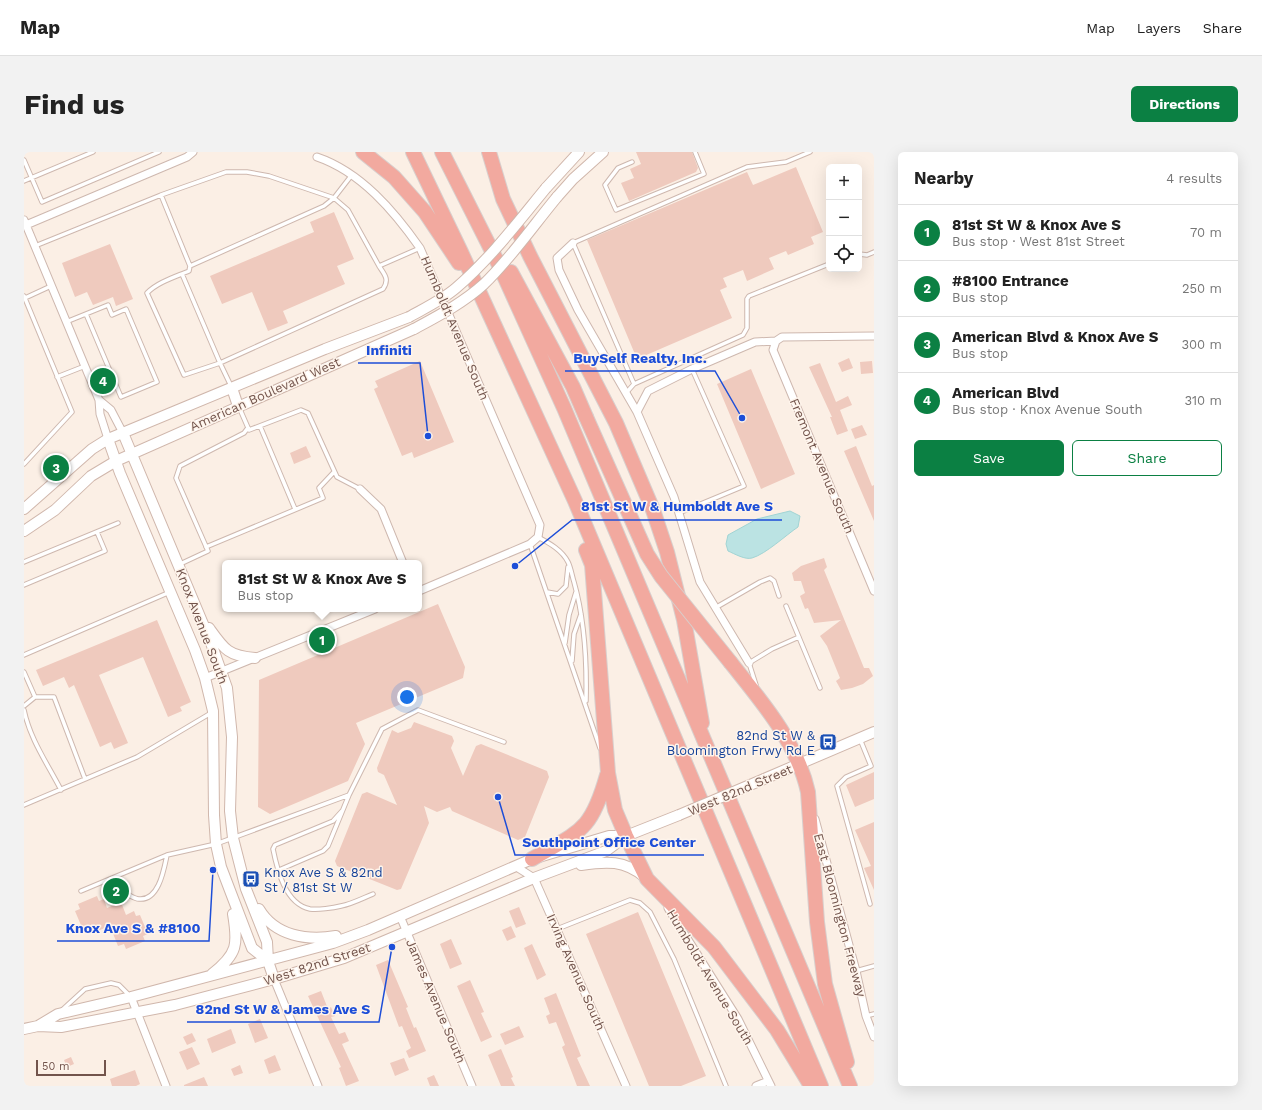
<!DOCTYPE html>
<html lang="en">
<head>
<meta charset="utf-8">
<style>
	:root { --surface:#fff; --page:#f2f2f2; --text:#222; --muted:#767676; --line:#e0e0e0; --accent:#0b8043 }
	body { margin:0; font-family:"Work Sans",sans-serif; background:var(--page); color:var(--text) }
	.controls { position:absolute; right:12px; top:12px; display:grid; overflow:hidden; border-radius:6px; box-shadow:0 4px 16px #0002 }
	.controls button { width:36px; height:36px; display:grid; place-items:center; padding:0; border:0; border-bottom:1px solid var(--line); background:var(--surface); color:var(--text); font:20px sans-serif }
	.scale { position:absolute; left:12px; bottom:10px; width:70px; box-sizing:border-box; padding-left:4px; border:2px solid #72544c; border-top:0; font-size:11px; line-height:14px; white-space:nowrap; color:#72544c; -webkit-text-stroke:3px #fef4eb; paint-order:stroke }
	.you { position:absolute; left:383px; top:545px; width:14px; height:14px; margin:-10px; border:3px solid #fff; border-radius:50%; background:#1a73e8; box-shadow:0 0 0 6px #1a73e833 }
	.badge { display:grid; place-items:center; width:26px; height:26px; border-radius:50%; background:var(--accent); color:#fff; font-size:13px; font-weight:700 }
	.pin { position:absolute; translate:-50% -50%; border:2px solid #fff; box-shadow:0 1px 4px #0006 }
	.popup { position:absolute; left:198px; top:408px; width:200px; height:52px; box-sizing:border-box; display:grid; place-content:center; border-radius:6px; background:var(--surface); filter:drop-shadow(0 1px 3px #0005); font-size:13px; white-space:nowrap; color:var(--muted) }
	.popup b { font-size:15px; color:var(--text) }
	.popup::after { content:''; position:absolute; left:50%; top:100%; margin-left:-8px; border:8px solid transparent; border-top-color:var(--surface) }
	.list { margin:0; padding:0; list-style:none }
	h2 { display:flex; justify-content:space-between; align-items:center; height:52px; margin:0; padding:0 16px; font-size:17px }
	h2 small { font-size:13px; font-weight:400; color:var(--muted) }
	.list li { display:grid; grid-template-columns:26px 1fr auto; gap:12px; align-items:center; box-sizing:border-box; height:56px; padding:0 16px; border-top:1px solid var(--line) }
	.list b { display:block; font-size:15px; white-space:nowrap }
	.list p { margin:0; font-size:13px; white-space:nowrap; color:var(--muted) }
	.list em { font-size:13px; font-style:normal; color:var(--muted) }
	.actions { display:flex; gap:8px; padding:12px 16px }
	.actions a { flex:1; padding:9px 0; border:1px solid var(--accent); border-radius:6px; text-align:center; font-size:14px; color:var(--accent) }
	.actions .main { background:var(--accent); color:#fff }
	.icon { flex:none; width:22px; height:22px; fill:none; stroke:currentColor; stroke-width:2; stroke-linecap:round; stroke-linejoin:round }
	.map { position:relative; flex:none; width:850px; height:934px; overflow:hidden; border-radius:6px }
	header { display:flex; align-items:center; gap:24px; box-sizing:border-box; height:56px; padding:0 20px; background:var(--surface); border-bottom:1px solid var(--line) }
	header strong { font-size:19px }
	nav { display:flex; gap:22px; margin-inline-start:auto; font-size:14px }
	.intro { display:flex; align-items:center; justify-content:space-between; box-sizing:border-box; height:96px; padding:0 24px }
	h1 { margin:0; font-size:28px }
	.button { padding:10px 18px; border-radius:6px; background:var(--accent); color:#fff; font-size:14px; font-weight:700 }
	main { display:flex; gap:24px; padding:0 24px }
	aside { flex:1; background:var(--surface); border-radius:6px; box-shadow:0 4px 16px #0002 }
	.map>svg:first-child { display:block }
</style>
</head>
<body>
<header>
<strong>Map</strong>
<nav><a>Map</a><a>Layers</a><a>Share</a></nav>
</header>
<div class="intro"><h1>Find us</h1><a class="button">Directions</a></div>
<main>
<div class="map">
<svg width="850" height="934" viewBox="0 0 850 934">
	<rect width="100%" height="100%" fill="#fbefe5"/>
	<path fill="#bbe3e3" stroke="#a1d4d4" d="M766,359L776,364L774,375C762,383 742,402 728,406C721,408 711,402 704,399L702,392L704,383L733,367Z"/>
	<path fill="#efcabe" d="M612,0H668L674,16L672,20L605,49L597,31L610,26L606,17L617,12Z
		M772,15L799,80L787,85L790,92L764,103L762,99L745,106L750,117L723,129L719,118L699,126L703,135L696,138L708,166L613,207L563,88L723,20L729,33Z
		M310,60L330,107L313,114L321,132L259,159L264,171L244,179L228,140L198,152L186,124L290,80L286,70Z
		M86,92L109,147L92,154L89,145L69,153L63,140L51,145L38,111Z
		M825,206L829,216L818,220L814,211Z
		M396,209L430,290L390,306L388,300L378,304L350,237L354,235L351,229Z
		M848,209L849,221L837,222L836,210Z
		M796,211L812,250L824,244L828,253L816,258L824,279L813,283L806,265H808L785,215Z
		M727,217L771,322L737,337L693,232Z
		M838,273L843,283L831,287L827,277Z
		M282,294L287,305L270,312L266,301Z
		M832,294L848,334L850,333V369L820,299Z
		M800,406L803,415L800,418L840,516H845L849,524L839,532L828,536L817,538L812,529L816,526L803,494L796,484L817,468L790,471L784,456L781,457L776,444L781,441L777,429H770L768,421L777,414Z
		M414,452L441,515L439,526L332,571L341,592L324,629L246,662L234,655L235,528Z
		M133,468L167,550L156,555L158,559L144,565L119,505L75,523L104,591L90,597L87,590L76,595L50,533L45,536L40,525L19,534L12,518Z
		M390,570L428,584L430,589L427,596L439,624L452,594L457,592L523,619L525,625L501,685L494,688L428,659L426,655L413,660L400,654L405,671L377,737L373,738L313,714L311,709L338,642L343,640L373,653L360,623L354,620L353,616L368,578L374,581L387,576Z
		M850,620V647L831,655L822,633Z
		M850,670V738L840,716L847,714L831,678Z
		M73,744L75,749L80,747L83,756L97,750L102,763L110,759L112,764L116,763L124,782L119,784L121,789L102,797L100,792L94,794L86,774L66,782L64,776L59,778L51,759L56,757L54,752Z
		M495,755L502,772L492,776L485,759Z
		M614,760L682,924L657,934H625L562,782Z
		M487,774L492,785L483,789L478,778Z
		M427,787L438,812L426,817L416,792Z
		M508,792L522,823L513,828L500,796Z
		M364,808L384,855L382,856L390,876L392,875L402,899L385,906L382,899L387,896L378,874L375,875L352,813Z
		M446,828L460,860L457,861L468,885L457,890L433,834Z
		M297,839L304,857L307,855L311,864L307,865L315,882L321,880L325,889L318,892L335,929L322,934L315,916L317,915L284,844Z
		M532,841L557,904L553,906L566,934H553L538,895L541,893L532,870L525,872L522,864L526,862L520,846Z
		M236,867L244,886L231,891L224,872Z
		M495,874L500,885L481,893L476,882Z
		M207,877L212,891L188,901L183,887Z
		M168,881L172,889L163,893L159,885Z
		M168,895L176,912L163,918L155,900Z
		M477,897L489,925L487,926L491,934H477L464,903Z
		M251,903L257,918L245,922L240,908Z
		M47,905L50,912L43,915L40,908Z
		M380,906L385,918L371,924L366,911Z
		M216,913L219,921L210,924L207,917Z
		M111,918L116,932L112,934H88L86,927Z
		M410,923L415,934H406L403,926Z
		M180,925L184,934H160V933Z"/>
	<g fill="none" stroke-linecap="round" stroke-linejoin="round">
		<g stroke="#ceb8af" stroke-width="5.5">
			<path id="lane" d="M0,8L18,50L135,0
				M608,10L594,16L581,33L592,58L680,22L671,0
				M327,24L310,46L324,58L355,114L396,96
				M0,29L69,0
				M137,43L202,20H223L245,24L310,46
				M11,94L137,43L166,114L165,119C151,125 134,130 123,141L160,223L196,211L158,122
				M835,102L843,103L850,100
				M166,114L300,54L310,46
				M0,144L48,260L0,312
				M1,146L27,134
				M42,170L84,153L88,163L102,157L133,230L97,245L62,162
				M33,225L61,214
				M610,232L549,91L723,15L762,10L786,0
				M207,234L196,211L359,137C366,127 360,122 355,114
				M602,241L610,232L719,183L723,176V147L725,144L805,112
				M215,255L225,278L277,258L284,261L313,325L336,337
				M236,274L271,357
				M655,361L720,334L668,217
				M514,385C525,391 538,398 544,410C547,416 548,424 550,430C561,469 563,509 562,549
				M506,392L576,596
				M182,395L299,346L295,336L310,320
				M0,410L94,371
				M154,413L184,399L152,326L156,314L220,281L223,277
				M0,433L81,399L73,380
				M523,440L534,442L542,434L544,415
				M762,454L796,536
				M691,456L736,430L746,426L750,429L755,444
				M541,491L545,463L552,440
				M0,503L146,440
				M548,509L550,482L557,462
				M0,520L11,545
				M732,533L725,511L748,497L775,485
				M0,554L11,545H30L61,627
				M0,558C6,587 23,611 37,638
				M836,587L847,614L822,625L813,634L846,752
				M0,653L113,605L187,561
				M318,659L309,669L251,693L249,697C253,717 261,752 286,757C294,758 309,756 317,754C328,752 339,746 349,742
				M255,718L299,699L304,694L325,643
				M84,728C89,736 94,739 103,742C107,744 111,747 115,747C135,749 140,717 143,703
				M57,739L143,703L192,692L325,643L358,577L394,558L480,590
				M533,777L606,748L616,751L626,760L650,807L702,934
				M832,819L850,814
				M37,859L61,837L87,831L95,833L106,844
				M842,864L850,862"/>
		</g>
		<g stroke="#ceb8af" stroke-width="9">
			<path id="street" d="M293,5C337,20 370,59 396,96L516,373L514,385L506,392L395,439
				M0,68L75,248L76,262L84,287
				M2,73L163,5L169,0
				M549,91L533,106L535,118L554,158L613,260L650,345L676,430L725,511
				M752,189L749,198L850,439
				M75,248L87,258L99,281
				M613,260L624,239L668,217L731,190L752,189L758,185L850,184
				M336,337L357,357L379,411
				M181,526L351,457
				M791,667L832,819L842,864L850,885
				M491,714L510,726L602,934
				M644,756L714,867L747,934
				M376,764L448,934
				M250,827L294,934
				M107,845L142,934
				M732,934L744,929"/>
		</g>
		<g stroke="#d0b7ac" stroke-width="12">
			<path id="secondary" d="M522,36L555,0
				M533,45L549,27L579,0
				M208,236L214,254
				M99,281L187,491L203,536L208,585L206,659L209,686L222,737L243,790L244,809L250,827
				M84,287L96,321L171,498L181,526L189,559L190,663L192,692L197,715L228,796L244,809
				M0,357L68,297L84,287L301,197L385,165
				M0,379L31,358L67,324L92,309L390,177
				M185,476C200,497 204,504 231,506
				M740,627L850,580
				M557,713C583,709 600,708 621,725
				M235,757C251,784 283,789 312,784
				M188,822C214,802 214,792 209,762
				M14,874L34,862L107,845L309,791L344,778L508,707L585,684H602
				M0,877L14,874L37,875L151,853L250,827L320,806L510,726L582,699L602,684L655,663"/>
		</g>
		<g stroke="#d8cfcd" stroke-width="16">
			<path id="highway" d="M339,0L370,25L401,60L435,111
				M389,0L437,100L551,349L797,934
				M418,0L477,117L540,256L826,934
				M465,0L479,47L506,104L592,271L629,358L643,400L660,468L678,571
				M487,120L549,235L562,265
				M562,398L568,413L584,621L591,658L602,684L623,727L690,795L753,878L787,934
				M707,511C738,550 773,590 784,640L793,770L801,832L823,910
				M508,707C556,679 567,680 583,623"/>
		</g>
		<use href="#lane" stroke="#fff" stroke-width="3.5"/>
		<use href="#street" stroke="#fff" stroke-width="7"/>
		<use href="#secondary" stroke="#fff" stroke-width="10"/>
		<use href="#highway" stroke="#f2a99f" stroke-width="14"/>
		<g stroke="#d0b7ac" stroke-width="12" stroke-linecap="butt">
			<path id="secondary-bridge" d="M385,165C401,156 418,148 432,136C466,107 494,70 522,36
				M390,177C414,164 439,151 460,132C487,106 509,74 533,45
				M655,663L740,627"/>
		</g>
		<g stroke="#d8cfcd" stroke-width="16" stroke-linecap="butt">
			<path id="highway-bridge" d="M562,265L623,402L637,424L707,511"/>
		</g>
		<use href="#secondary-bridge" stroke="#fff" stroke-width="10"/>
		<use href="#highway-bridge" stroke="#f2a99f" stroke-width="14"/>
	</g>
	<defs>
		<g id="bus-square" transform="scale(0.9)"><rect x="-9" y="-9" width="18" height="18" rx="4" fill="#1a4fb4" stroke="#fef4eb"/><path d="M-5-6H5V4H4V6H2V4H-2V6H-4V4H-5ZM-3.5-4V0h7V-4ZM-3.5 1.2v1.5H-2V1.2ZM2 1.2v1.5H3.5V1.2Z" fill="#fff"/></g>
	</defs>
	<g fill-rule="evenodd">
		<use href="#bus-square" x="804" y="590"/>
		<use href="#bus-square" x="227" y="727"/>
	</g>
	<g text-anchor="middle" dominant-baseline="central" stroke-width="3" stroke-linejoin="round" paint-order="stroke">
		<g font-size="13" fill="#72544c" stroke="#fef4eb">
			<text transform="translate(431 176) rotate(67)">Humboldt Avenue South</text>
			<text transform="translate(241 242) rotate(-24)">American Boulevard West</text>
			<text transform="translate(798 314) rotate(67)">Fremont Avenue South</text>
			<text transform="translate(178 474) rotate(69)">Knox Avenue South</text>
			<text transform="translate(716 638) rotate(-23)">West 82nd Street</text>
			<text transform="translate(816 763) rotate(75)">East Bloomington Freeway</text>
			<text transform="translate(293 812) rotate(-18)">West 82nd Street</text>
			<text transform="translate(552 820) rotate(66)">Irving Avenue South</text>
			<text transform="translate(686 825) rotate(59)">Humboldt Avenue South</text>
			<text transform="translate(412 849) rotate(67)">James Avenue South</text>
		</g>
		<g font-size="13" fill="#164399" stroke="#fef4eb" text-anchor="end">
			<text x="791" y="583">82nd St W &amp;<tspan x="791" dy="15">Bloomington Frwy Rd E</tspan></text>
			<text x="240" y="720" text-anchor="start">Knox Ave S &amp; 82nd<tspan x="240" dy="15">St / 81st St W</tspan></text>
		</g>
	</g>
	<path fill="none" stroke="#1d4ed8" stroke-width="1.5" d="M404 284L396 211H334M718 266L691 219H541M491 414L548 368H758M474 645L491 703H680M189 718L185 789H33M368 795L355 870H163"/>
	<g fill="#1d4ed8" stroke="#fef4eb" stroke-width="1.5">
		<circle cx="404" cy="284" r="4"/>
		<circle cx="718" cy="266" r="4"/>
		<circle cx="491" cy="414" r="4"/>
		<circle cx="474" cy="645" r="4"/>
		<circle cx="189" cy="718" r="4"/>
		<circle cx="368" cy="795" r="4"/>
	</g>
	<g font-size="14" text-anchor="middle" font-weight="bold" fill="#1d4ed8" stroke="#fef4eb" stroke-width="3" stroke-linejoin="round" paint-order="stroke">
		<text x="365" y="203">Infiniti</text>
		<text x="616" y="211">BuySelf Realty, Inc.</text>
		<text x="653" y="359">81st St W &amp; Humboldt Ave S</text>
		<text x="585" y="695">Southpoint Office Center</text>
		<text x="109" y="781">Knox Ave S &amp; #8100</text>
		<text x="259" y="862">82nd St W &amp; James Ave S</text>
	</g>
</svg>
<div class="controls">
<button>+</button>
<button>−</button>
<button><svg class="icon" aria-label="locate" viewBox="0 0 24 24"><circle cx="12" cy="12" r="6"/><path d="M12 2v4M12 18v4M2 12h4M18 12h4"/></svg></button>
</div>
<div class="scale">50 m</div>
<div class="you"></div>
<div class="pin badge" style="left:298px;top:488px">1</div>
<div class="popup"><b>81st St W &amp; Knox Ave S</b>Bus stop</div>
<div class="pin badge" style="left:92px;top:739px">2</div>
<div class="pin badge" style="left:32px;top:316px">3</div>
<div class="pin badge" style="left:79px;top:229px">4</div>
</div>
<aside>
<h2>Nearby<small>4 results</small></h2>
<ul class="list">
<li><span class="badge">1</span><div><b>81st St W &amp; Knox Ave S</b><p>Bus stop · West 81st Street</p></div><em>70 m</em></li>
<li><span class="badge">2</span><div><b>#8100 Entrance</b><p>Bus stop</p></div><em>250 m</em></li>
<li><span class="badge">3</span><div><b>American Blvd &amp; Knox Ave S</b><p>Bus stop</p></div><em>300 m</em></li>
<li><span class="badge">4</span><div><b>American Blvd</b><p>Bus stop · Knox Avenue South</p></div><em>310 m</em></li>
</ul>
<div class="actions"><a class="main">Save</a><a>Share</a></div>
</aside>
</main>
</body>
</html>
